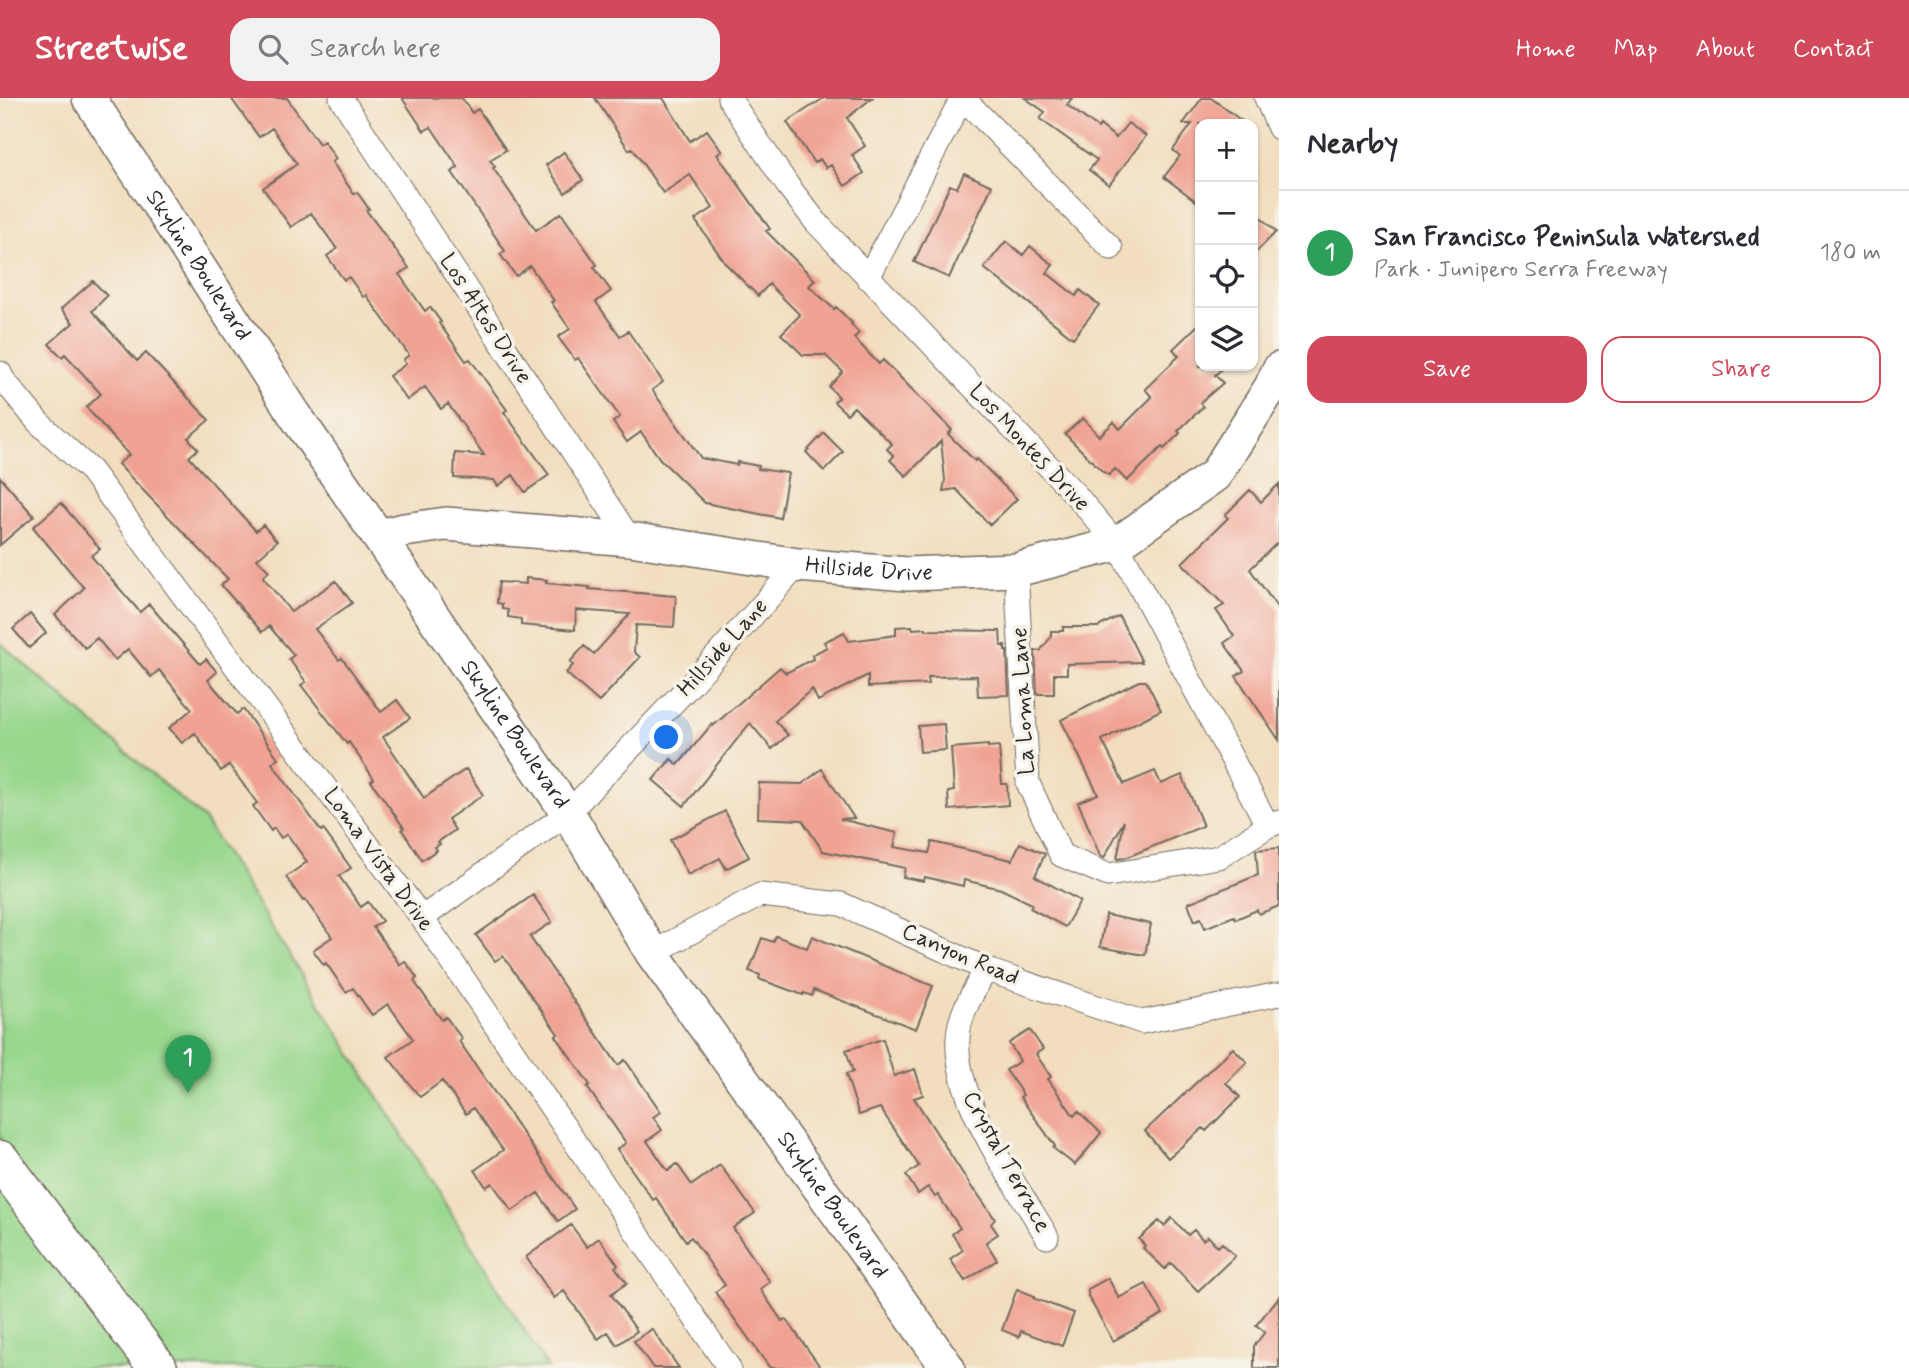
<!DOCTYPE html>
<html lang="en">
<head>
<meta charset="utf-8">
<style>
	:root { --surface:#fff; --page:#f2f2f3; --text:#2b2b33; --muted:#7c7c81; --line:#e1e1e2; --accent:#d1495b }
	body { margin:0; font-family:Mynerve,sans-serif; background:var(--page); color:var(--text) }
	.controls { position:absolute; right:21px; top:21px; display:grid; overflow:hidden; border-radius:14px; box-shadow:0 2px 5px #0004 }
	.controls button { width:63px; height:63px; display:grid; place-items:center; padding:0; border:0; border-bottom:2px solid var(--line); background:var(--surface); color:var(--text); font:35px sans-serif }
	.you { position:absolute; left:667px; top:640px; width:24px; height:24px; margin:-18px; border:5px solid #fff; border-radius:50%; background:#1a73e8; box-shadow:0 0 0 10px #1a73e833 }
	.badge { display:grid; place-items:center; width:46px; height:46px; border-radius:50%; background:var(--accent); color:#fff; font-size:23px; font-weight:700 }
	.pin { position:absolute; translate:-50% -58px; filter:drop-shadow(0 2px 4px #0008) }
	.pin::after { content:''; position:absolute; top:37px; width:24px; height:21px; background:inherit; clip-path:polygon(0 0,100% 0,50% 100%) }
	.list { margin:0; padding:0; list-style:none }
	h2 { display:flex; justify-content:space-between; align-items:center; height:91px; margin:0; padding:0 28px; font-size:30px }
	h2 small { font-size:23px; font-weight:400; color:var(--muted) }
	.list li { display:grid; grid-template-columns:46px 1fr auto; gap:21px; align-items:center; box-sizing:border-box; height:126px; padding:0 28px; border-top:2px solid var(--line) }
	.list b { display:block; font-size:26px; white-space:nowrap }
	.list p { margin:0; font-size:23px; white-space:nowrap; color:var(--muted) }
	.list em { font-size:23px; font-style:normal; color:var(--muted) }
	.actions { display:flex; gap:14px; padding:21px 28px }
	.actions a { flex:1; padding:16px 0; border:2px solid var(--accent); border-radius:21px; text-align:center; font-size:24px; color:var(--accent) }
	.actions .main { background:var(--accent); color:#fff }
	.icon { flex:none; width:38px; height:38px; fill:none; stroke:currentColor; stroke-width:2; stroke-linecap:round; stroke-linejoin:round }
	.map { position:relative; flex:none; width:1279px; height:1270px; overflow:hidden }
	header { display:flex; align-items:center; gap:42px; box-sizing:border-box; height:98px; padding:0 35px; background:var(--accent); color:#fff }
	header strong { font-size:33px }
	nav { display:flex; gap:38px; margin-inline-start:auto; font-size:24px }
	.search { width:490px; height:63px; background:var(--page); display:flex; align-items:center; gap:18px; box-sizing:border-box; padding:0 24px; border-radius:21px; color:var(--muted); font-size:26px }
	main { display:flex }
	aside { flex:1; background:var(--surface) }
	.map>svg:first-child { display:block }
</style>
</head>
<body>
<header>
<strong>Streetwise</strong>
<div class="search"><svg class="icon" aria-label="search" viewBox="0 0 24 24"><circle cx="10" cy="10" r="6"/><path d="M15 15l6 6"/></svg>Search here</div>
<nav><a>Home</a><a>Map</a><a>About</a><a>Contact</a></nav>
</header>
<main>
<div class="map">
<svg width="1279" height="1270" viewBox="0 0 1279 1270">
	<rect width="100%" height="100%" fill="#f7f3e8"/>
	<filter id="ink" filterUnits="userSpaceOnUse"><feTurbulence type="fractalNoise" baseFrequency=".0143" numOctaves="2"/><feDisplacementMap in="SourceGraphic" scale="14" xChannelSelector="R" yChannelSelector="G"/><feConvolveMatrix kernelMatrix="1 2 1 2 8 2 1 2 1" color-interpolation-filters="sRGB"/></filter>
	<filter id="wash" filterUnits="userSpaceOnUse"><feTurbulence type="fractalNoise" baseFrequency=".00686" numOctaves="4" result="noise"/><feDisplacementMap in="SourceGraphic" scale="28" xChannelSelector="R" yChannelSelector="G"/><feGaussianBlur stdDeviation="1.57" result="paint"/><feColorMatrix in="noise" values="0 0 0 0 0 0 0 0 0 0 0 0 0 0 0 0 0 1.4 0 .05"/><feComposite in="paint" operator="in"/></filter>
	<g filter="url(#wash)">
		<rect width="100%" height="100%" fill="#f2debf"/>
		<path fill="#98d78d" stroke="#62815c" stroke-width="2" d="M0,545L204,721L548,1270H0Z"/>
		<g id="blocks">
			<path fill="#f0a293" d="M231,0H287L319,46L324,43L336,61L332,64L354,96L357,94L369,111L366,112L409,170L399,176L425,213L430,209L441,224L439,225L466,263L470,261L507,312L504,314L549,377L525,394L513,377L498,388L494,382L454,380L455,355L484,357L448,306L441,311L425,289L407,302L389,278L406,266L403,262L409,257L366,197L363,199L349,179L344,182L327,158L337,151L311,115L291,129L263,90L297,66L272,30L259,39Z
				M402,0H462L472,15L478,11L506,52L490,62L495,69L493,70L536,132L561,115L597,167L594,169L611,193L596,204L620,238L628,233L663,284L652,292L701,360L737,367V364L759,368L758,371L788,375L780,420L705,405L660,361L641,334L627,344L613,324L620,319L578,260L575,262L558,239L570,231L551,204L554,203L530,168L516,178L500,156L505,153L452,74L458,69L431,29L424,33Z
				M595,0H663L690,43L707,32L722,53L717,56L770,131L766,133L815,182L809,188L834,211L836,209L852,225L851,226L859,235L854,240L879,266L883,262L952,332L948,336L975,363L977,361L1017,401L990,427L956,391L943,393L945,382L941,343L906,378L890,362L894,358L887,351L892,346L854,309L847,316L834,304L839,299L829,289L843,274L825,257H803L781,236L800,217L769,186L758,198L726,166L695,122L713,110L690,77L663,95L632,50L629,52Z
				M824,0H872L847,20L865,48L852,57L864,75L845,88L831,67L826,70L820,61L814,65L787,24Z
				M1025,0H1072L1067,7L1098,30L1100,27L1116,40L1128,25L1146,38L1109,87L1089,72L1097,62L1040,21L1045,14Z
				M1202,0H1211L1246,26H1200V106L1164,79L1180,58L1173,52L1192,26H1183Z
				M564,54L583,82L565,95L546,67Z
				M964,75L992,88L949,180L914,164L950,87L957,90Z
				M1253,112L1276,134L1253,157Z
				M1006,143L1023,157L1030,148L1053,167L1047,175L1076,198L1080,192L1099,207L1073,240L984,170Z
				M93,183L107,198L92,213L137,263L146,255L209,322L188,340L198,351L189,359L256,433L263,427L277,443L257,461L269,473L263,479L291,514L336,483L352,505L315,531L339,562L342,560L381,614L397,602L410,620L383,639L424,700L466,671L483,697L448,721L455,732L438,744L440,746L435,749L437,752L422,762L402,732L404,730L371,683L374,681L349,644L347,646L301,587L306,584L289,561L294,557L269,528L262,534L221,487L228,481L118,366L129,357L86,309L101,296L65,256L62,259L49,246L73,225L61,211Z
				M1200,225V268H1225L1215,277L1223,285L1200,305L1203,309L1178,333L1180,335L1164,351L1162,349L1127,383L1115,371L1109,377L1103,374L1065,336L1083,320L1099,338L1114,324L1120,331L1152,299L1145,291L1179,258L1173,251Z
				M824,335L843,354L824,373L806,354Z
				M0,379L34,418L0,447Z
				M1279,386V443L1250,471L1279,512V642L1236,578L1244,573L1224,545L1234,538L1216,512L1224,507L1182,465L1228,420L1225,417L1250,392L1261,404Z
				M61,405L100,451L91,458L140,514L149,506L200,566L206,561L217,574L208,582L237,616L243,611L278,660L272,665L321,733L323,731L351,770L339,778L361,809L368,804L382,823L373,829L400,867L405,863L417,880L414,883L442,922L446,919L462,941L459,943L575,1111L558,1123L538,1095L512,1113L492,1085L486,1089L475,1072L503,1052L473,1010L466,1016L442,983L420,999L388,959L413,941L388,906L372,917L353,890L346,894L326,865L324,867L313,852L332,839L305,802L303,803L286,779L307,764L287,736L281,740L274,730L271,733L253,708L257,705L229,667L221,673L195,635L182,645L169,630L192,611L159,572L151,579L128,551L115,562L97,540L85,550L55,517L84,490L33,429Z
				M526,480L547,482L546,485L590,489L589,491L676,498L674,529L636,527L634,554L640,559L599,604L566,575L573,567L570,564L584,548L594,556L630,516L576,512L575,532L521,527V521L508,519V512L502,511V506L497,505L499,484L526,486Z
				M30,516L46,535L29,550L13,531Z
				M1119,518L1142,564L1067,566V576H1054V596H1037L1035,553H1040L1051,539V533H1063V529H1098Z
				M912,528L913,531L926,530V532L1000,533L1001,548L1005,547V553H1007L1009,597L978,598L977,578L928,579L929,586L868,589V577L818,603L812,591L775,623L788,637L772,651L750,625L684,708L653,682L671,661L678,667L712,626L713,628L780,569L786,575L813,561L812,557L827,549L824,544L844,534L849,543L896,537V529Z
				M1139,583H1146L1161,612L1102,642L1124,686L1155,673L1161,686L1182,677L1203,728L1125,760L1117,761L1124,723L1104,760L1100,758L1078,704L1098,696L1061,622Z
				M944,626L946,652L920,654L918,628Z
				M988,647V649L999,648L1002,686H1007L1008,707L949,712L948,694L954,693L951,650Z
				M822,671L854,720L840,721L897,735L894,749L929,755L932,744L1012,762L1020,745L1045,756L1035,778L1080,803L1065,829L1030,810L1032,806L1001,791L964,782L963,788L925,779L924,783L903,779L905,770L823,753L802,722L758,720L759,685L802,686Z
				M725,713L749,759L726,771L720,760L688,777L670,742Z
				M1279,750V808L1259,816L1257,812L1236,821L1234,818L1205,830L1201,820L1195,823L1188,805L1258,777L1256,752Z
				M533,797L552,824L530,839L618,967L625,962L661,1014L653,1019L662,1032L647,1043L668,1073L677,1066L692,1087L720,1067L755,1115L733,1130L770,1184L760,1191L782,1223L786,1221L821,1270H770L715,1194L725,1187L691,1139L686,1143L656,1100L653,1102L617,1051L626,1045L587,989L590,987L556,938L558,936L503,858L495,863L476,837Z
				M1106,817L1151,826L1145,857L1100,849Z
				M776,838L807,850L812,838L933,888L916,931L814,892L812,898L804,895L803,897L759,881L760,877L749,873L762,840L773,844Z
				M1030,932L1043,951L1036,956L1051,979L1048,981L1074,1018L1078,1013L1101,1035L1075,1067L1053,1050L1055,1048L1020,999L1023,997L1006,972L1020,963L1009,945Z
				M883,941L894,978L915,971L923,997L914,1000L974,1093L975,1092L995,1121L991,1126L998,1136L986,1144L997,1162L965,1183L950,1161L963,1152L952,1136L960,1130L938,1097L935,1099L928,1089L918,1096L906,1077L919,1068L880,1010L859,1017L846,976L853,974L846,952Z
				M1233,950L1247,964L1226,985L1240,999L1206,1033L1203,1030L1168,1060L1145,1033Z
				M1172,1120L1188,1137L1194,1132L1203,1142L1208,1138L1218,1149L1222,1145L1235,1158L1198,1193L1171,1165L1165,1171L1143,1150L1145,1148L1139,1141L1159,1123L1164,1128Z
				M571,1127L587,1149L599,1140L618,1167L615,1169L627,1185L611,1196L637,1233L617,1247L608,1234L598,1241L564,1193L554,1200L526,1159Z
				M1108,1180L1119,1200L1146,1186L1163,1216L1113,1243L1088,1198V1191Z
				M1017,1191L1034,1198L1033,1200L1074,1215L1062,1248L1021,1233L1019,1239L1002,1232Z
				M1279,1199V1270H1254V1248L1265,1234L1256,1227Z
				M652,1231L679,1270H653L634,1243Z"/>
		</g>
	</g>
	<g filter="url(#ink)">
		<use href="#blocks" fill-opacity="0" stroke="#716a5f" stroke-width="2"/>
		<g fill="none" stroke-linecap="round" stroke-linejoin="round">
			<g stroke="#716a5f" stroke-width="25">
				<path id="minor" d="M341,0L630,441
					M729,0L788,88L816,124L1075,396L1117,446L1268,728
					M963,0L1111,150
					M1266,0L1279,30
					M868,180L962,0
					M0,275L2,280L38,324L91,373L422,820L729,1270
					M1016,472L1028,685L1061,757L1108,777L1219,759L1268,728L1279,724
					M422,820L568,715L692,585L798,467
					M652,855L760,797L841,806L993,874L1142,924L1279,896
					M986,871C978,886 967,903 962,919C939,987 1015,1082 1047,1139"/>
			</g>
			<g stroke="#716a5f" stroke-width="36">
				<g id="secondary">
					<path id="s1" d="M89,0L295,317L568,715L652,855L948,1270"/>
					<path id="s2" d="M378,438L404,432L446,426L630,441L798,467L907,476L1016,472L1117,446L1215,377L1271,289L1279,271"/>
				</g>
			</g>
			<g stroke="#716a5f" stroke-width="41">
				<path id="motorway" d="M0,1062L158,1270"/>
			</g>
			<use href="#minor" stroke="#fff" stroke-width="23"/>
			<use href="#secondary" stroke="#fff" stroke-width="33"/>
			<use href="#motorway" stroke="#fff" stroke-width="38"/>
		</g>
	</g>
	<g text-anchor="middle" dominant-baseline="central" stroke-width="7" stroke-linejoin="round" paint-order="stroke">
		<g font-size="23" fill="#2b2b2b" stroke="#f7f3e8">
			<text stroke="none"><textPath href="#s1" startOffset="200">Skyline Boulevard</textPath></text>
			<text transform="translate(485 221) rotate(57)">Los Altos Drive</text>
			<text transform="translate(1029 350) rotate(47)">Los Montes Drive</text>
			<text stroke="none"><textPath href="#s2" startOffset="495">Hillside Drive</textPath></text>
			<text transform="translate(723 550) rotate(-48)">Hillside Lane</text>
			<text transform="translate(1024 603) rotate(-93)">La Loma Lane</text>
			<text stroke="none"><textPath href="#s1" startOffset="766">Skyline Boulevard</textPath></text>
			<text transform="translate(378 762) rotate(54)">Loma Vista Drive</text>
			<text transform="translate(960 857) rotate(23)">Canyon Road</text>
			<text transform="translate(1006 1064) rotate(61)">Crystal Terrace</text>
			<text stroke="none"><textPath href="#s1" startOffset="1334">Skyline Boulevard</textPath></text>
		</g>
	</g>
</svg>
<div class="controls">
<button>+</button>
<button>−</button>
<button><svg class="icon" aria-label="locate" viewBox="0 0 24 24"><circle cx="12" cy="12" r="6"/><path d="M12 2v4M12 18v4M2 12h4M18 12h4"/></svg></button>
<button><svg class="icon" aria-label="layers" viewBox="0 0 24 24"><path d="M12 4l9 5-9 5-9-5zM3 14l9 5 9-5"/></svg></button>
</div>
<div class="you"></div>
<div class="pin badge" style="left:188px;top:995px;background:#2e9e5b">1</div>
</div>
<aside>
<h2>Nearby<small></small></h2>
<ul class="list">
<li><span class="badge" style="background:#2e9e5b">1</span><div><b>San Francisco Peninsula Watershed</b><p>Park · Junipero Serra Freeway</p></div><em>180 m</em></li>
</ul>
<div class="actions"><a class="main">Save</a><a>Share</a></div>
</aside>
</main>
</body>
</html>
